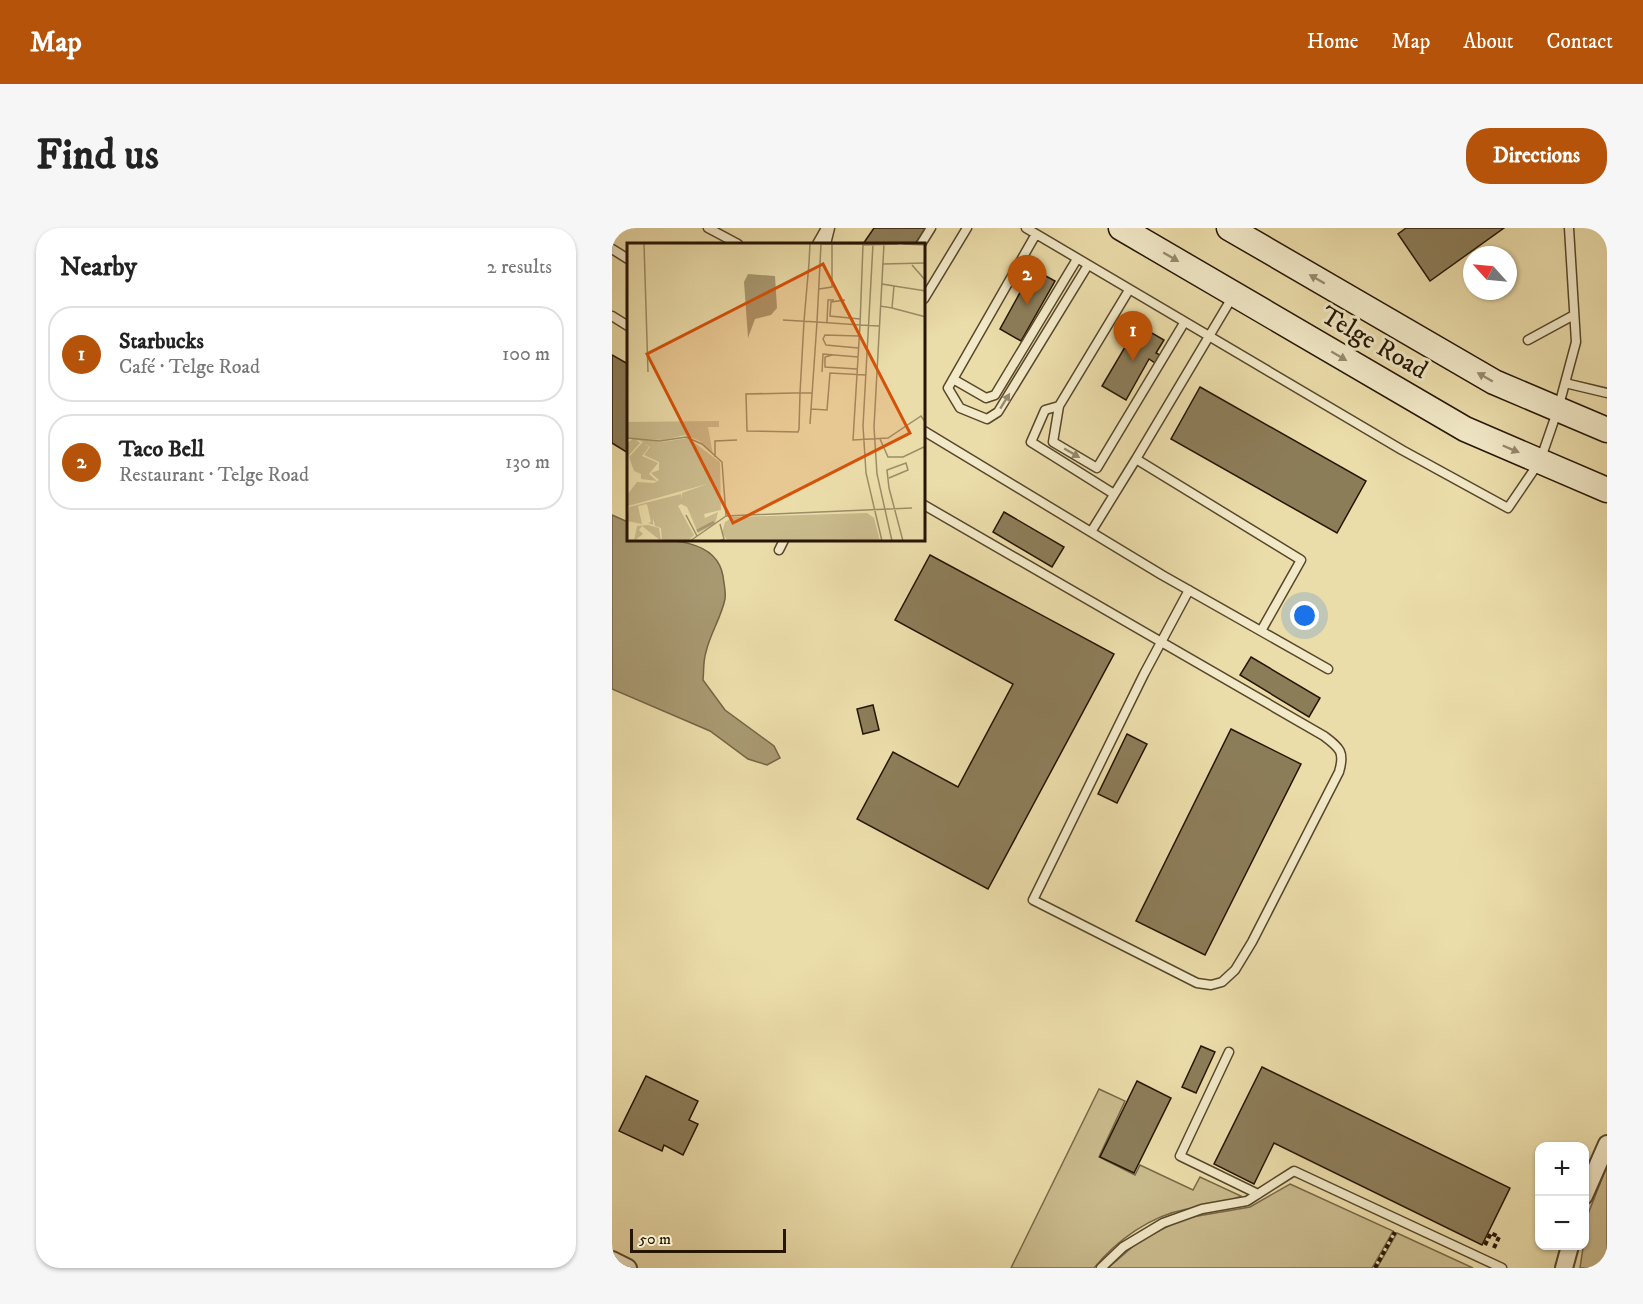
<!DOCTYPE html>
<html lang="en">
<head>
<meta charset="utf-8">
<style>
	:root { --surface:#fff; --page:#f6f6f6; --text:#222; --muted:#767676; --line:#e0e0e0; --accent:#b45309 }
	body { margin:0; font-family:"IM FELL DW Pica",serif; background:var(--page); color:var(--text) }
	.controls { position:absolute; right:18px; bottom:18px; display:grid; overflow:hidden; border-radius:12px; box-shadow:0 2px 4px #0004 }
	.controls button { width:54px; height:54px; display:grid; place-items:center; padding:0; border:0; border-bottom:2px solid var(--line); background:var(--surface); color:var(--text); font:30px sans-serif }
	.compass { position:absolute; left:851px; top:18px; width:54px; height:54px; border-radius:50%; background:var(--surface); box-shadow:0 2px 4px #0004; rotate:297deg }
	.scale { position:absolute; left:18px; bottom:15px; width:156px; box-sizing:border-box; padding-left:6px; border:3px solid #261501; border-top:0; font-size:16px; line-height:21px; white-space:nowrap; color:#261501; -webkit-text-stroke:4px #f2e9c8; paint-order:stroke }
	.you { position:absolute; left:693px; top:388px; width:21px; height:21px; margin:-15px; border:4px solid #fff; border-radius:50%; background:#1a73e8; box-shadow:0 0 0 9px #1a73e833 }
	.badge { display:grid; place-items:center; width:39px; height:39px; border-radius:50%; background:var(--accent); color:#fff; font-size:20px; font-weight:700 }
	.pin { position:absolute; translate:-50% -50px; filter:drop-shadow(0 2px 3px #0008) }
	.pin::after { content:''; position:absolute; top:32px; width:21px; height:18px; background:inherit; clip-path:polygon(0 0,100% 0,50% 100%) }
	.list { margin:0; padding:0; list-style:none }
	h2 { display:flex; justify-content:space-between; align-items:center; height:78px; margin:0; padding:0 24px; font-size:26px }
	h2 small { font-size:20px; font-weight:400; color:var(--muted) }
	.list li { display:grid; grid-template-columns:39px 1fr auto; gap:18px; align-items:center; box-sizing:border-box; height:96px; margin:0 12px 12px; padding:0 12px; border:2px solid var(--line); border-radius:24px }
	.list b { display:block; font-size:22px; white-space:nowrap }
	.list p { margin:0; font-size:20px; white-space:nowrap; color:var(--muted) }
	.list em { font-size:20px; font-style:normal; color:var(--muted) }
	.map { position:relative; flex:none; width:995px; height:1040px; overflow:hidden; border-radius:24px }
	header { display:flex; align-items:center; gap:36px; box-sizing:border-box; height:84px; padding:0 30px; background:var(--accent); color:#fff }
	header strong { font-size:28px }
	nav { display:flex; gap:33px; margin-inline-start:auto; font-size:21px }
	.intro { display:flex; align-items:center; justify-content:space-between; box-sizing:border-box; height:144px; padding:0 36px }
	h1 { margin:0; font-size:42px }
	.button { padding:15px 27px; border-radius:24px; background:var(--accent); color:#fff; font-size:21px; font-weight:700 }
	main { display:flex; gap:36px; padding:0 36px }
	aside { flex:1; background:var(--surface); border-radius:24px; box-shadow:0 2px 4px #0004 }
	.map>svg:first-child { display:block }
</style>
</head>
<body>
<header>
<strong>Map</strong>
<nav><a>Home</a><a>Map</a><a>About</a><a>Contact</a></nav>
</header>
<div class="intro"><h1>Find us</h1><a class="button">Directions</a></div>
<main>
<aside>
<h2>Nearby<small>2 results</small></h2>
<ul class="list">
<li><span class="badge">1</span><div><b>Starbucks</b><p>Café · Telge Road</p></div><em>100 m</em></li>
<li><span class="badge">2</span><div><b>Taco Bell</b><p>Restaurant · Telge Road</p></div><em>130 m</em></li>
</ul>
</aside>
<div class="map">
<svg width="995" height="1040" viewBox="0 0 995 1040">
	<rect width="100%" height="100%" fill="#ebddaa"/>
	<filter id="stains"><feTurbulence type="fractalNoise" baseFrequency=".00333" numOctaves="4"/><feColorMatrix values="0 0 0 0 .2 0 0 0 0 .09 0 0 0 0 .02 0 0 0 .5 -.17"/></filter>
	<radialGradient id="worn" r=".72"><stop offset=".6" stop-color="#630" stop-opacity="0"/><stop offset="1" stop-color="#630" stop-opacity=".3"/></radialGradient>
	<path fill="#cabb8d" stroke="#786847" stroke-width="1.5" d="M487,861L513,873L487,929L523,947L528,937L581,962L588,949L629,968C615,976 591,977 575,981C538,988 505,1012 482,1040H399Z
		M995,938V1040H968L976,986Z
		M678,956L781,1003L760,1040H496L526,1014L560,996L580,989L638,979Z
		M785,1005L861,1040H765Z"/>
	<path fill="#a89971" stroke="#746444" stroke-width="1.5" d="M0,287L16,294V312C48,312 104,307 111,348C112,356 114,364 113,371C109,390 98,406 94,424C91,433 92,443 91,452L113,482L162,518L168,530L155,537L136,531L98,503L0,461Z"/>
	<path fill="#8c7d59" stroke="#261501" stroke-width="1.5" d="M262,0H314L303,16H251Z
		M794,0H892L818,53L786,6Z
		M421,41L443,53L409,113L388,101Z
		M526,97L552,112L544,125L548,127L543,135L537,131L514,172L490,158Z
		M0,127L16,136V225L0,215Z
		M588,159L754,253L725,305L559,211Z
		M392,284L452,319L440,339L381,304Z
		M318,327L502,426L376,661L245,591L281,524L346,559L401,456L283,392Z
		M639,429L708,470L697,489L628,447Z
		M261,477L267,502L251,506L245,481Z
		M619,501L689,536L593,727L524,693Z
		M515,506L535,516L505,575L486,566Z
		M589,818L603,824L584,865L570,859Z
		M650,839L898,960L870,1017L662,915L642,956L602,936Z
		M34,848L86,873L77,892L86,896L71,927L52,917L50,923L7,903Z
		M525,853L559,870L522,945L488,929Z"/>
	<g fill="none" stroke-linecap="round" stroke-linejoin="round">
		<g stroke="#57472b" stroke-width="11">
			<path id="service" d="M96,0L126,16
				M414,0L790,222L896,280L928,233L946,181L964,114L957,0
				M424,6L336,160L348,180L375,191L386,184L476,37
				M205,16L214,0
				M214,16L218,0
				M309,16L319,0
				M0,21L16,31
				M517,62L447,178L441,214L485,240L572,95
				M621,68L524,231L689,332L649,403
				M312,71L355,0
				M0,88L16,98
				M916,112L962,87
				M341,151L374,170L383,167L465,31
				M953,155L995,165
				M447,178L433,182L419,214L502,266
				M312,203L550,347L716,441
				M312,277L712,508C728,520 733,524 727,544L640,714L623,742L610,754L599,757L585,755L421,672L532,446C547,418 562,390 577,362
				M479,304L524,231
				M167,322L172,312
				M617,824L568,928L646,966
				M489,1040L511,1019L551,995L590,981L635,973L682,943L890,1040"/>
		</g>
		<g stroke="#57472b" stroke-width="20">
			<path id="minor" d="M972,968L995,916
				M0,1032L16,1040
				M952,1040L958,1018"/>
		</g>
		<g stroke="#261501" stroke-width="27">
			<path id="secondary" d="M509,0L853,201L995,262
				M617,0L882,154L995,202"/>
		</g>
		<path stroke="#261501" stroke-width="4" stroke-dasharray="4.5 3" stroke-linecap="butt" d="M873,1017L879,1005L887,1009L881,1022
			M763,1040L783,1004"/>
		<use href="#service" stroke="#f2e9c8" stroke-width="8"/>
		<use href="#minor" stroke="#f2e9c8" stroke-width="16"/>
		<use href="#secondary" stroke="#f2e9c8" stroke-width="24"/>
	</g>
	<defs><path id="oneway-solid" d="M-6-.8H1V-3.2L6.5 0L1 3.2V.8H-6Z" transform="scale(1.5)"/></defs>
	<g fill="#968a6e">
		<use href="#oneway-solid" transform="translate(559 29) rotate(30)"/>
		<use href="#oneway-solid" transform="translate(705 51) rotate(-150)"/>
		<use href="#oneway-solid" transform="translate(727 128) rotate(30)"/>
		<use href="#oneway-solid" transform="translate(873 149) rotate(-150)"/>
		<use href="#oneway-solid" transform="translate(393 173) rotate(-58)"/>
		<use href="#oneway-solid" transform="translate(899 221) rotate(23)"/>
		<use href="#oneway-solid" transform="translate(460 225) rotate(30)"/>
	</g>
	<g text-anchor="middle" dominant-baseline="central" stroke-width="6" stroke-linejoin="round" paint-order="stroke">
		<g font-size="26" fill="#261501" stroke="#f2e9c8">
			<text transform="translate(762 115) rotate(30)">Telge Road</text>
		</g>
	</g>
	<g transform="translate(15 15)">
		<rect width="298" height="298" fill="#ebddaa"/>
		<path d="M92,178V184H81L86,212L73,198L58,192L36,197L0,195V179ZM7,195L35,199L61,195L93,219L94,267L77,271L78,275L91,269L88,281L71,290L60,264L54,261L51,263L67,292L61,298H35L34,285L28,283L26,275V282L21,280L24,279L20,261L11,263L15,281L0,278L2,264L54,251L55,256V250L80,241L1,263L0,252L10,239L27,240L32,237L24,230L32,227V219L17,212L23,204L17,200L22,204L15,213L31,220L22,231L30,238L14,236V231L7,228L2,214L16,199L8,196L13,200L1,213L0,200ZM240,270L247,275L253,298H101L95,290L98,279L106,274ZM21,282L32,285L34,298L15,283L12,287L16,291L7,298L10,283Z" fill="#cabb8d"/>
		<path d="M121,31L148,33L150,65L144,72L128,76L121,95L117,39Z" fill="#a89971"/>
		<path fill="none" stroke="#a89971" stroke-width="3" d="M70,288L87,279"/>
		<path fill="none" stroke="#9c8d66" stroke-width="1.5" d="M17,1L21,129M183,1L182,20L177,78L173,150L172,186L171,189L120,188L119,151L167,150H185M194,1H236M246,1L236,183L239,230L255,298M257,1L247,184L250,231L265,298M276,1L299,2M256,21L299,20M285,22L299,38M267,43L299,48M192,46L205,44V1M218,57L204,59L203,73L233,76M253,63L265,65L267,43L255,41M265,65L299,74M156,77L190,79L194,1M200,79L201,57H207M252,83L233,82L226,197L261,195L294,173L299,180M231,105L199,102L196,96L198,92L232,93M205,112L198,114V124L230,126M195,129L196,111L231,114M184,166L200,167L203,130L239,132M183,181L190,79L233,82L236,2L271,1M0,195L33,198L59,194L75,201L95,219L99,273M253,196L261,214H276L299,203M88,214V198L110,197M262,235L281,227L279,220L260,227L262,245L276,298M59,272L70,293M99,273L285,265M93,281L97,296L93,298M63,298L99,273"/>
		<path fill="#d5520b" fill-opacity="0.15" stroke="#d5520b" stroke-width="3" d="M196,21L283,190L106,280L20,111Z"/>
		<rect width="298" height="298" fill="none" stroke="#261501" stroke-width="3"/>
	</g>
	<rect width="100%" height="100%" filter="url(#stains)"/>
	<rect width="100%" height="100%" fill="url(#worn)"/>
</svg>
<div class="controls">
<button>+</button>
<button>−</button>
</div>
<svg class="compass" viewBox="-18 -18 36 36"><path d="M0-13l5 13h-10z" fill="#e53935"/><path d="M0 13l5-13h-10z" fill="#767676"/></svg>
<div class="scale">50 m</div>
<div class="you"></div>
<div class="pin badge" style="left:521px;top:133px">1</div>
<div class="pin badge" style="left:415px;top:77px">2</div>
</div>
</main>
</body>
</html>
